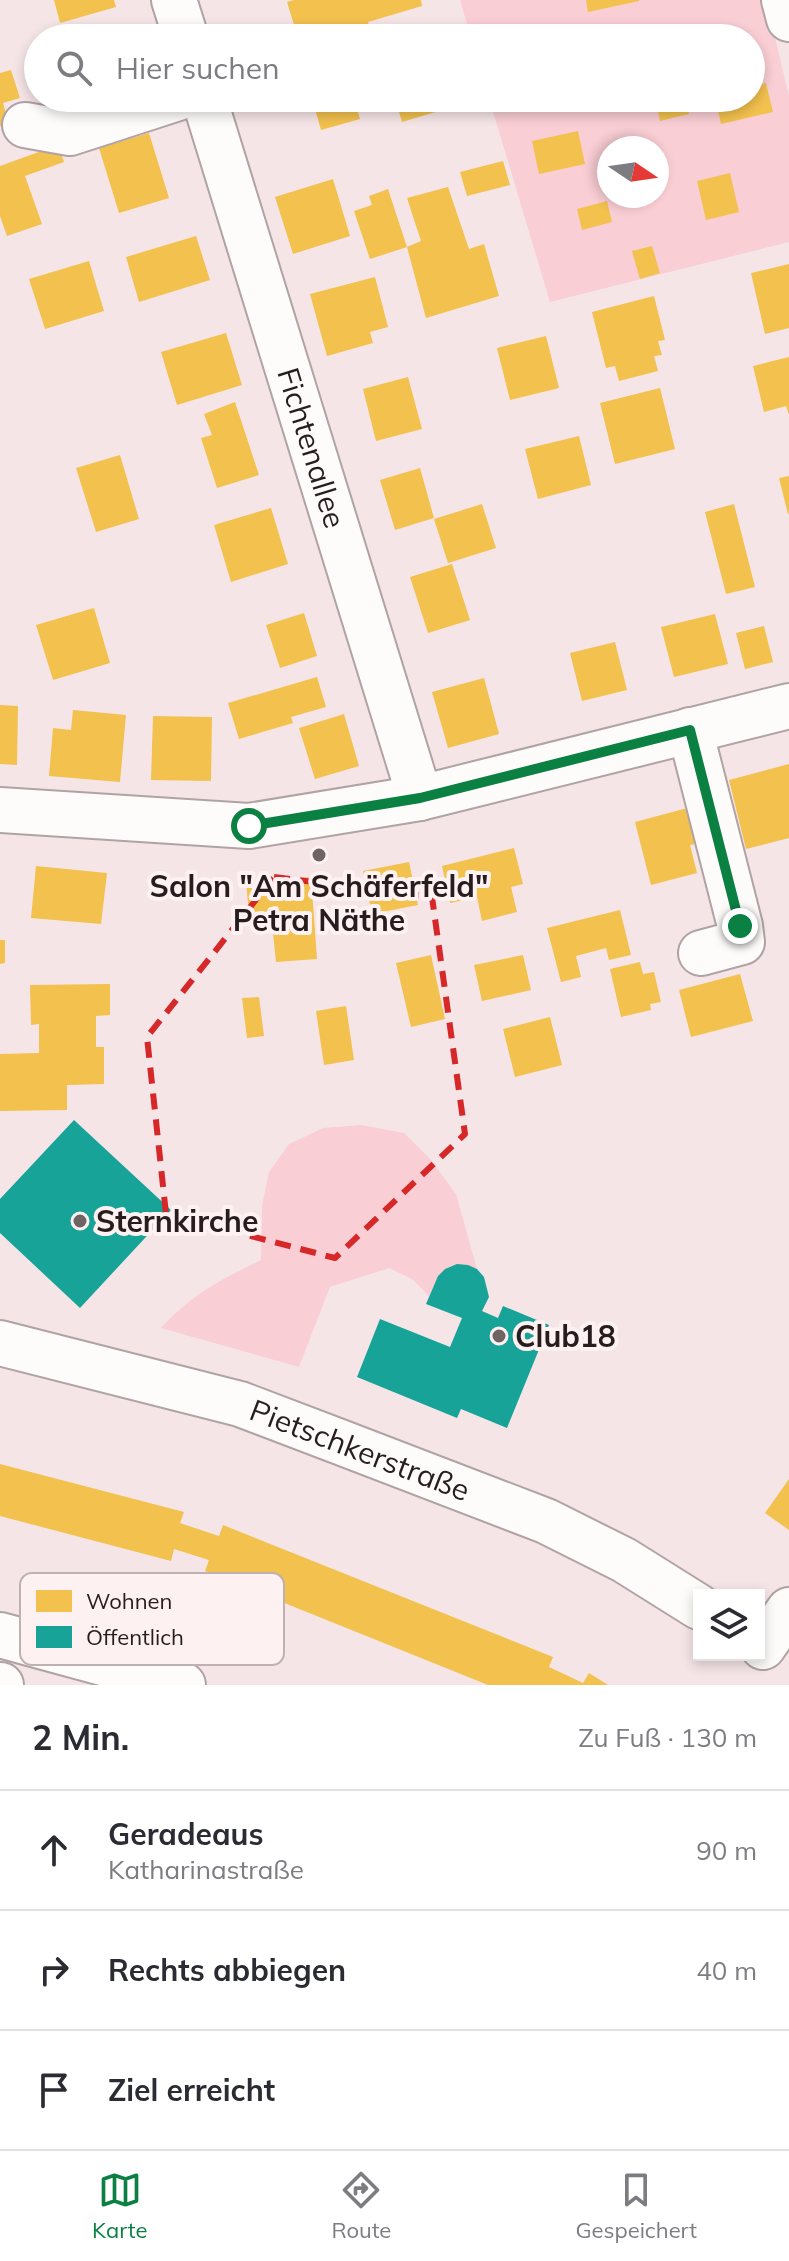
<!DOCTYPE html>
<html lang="de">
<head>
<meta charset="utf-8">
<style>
	:root { --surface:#fff; --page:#f7f7f7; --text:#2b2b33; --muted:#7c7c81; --line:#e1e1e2; --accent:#0b8043 }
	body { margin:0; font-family:Mulish,sans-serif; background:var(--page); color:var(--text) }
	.controls { position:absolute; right:24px; bottom:24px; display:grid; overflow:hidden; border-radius:0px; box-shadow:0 4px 12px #0003 }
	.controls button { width:72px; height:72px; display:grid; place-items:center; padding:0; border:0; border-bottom:2px solid var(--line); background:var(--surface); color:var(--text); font:40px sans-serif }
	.compass { position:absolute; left:597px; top:136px; width:72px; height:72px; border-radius:50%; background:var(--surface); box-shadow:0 4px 12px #0003; rotate:103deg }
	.stop { position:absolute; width:24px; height:24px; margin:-18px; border:6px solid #0b8043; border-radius:50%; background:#fff }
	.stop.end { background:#0b8043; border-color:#fff; box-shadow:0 2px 8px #0008 }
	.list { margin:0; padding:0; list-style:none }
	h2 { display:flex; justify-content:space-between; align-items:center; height:104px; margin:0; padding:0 32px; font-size:34px }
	h2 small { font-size:26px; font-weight:400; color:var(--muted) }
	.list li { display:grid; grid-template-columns:52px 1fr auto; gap:24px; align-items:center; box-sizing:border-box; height:120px; padding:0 32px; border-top:2px solid var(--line) }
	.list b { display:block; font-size:30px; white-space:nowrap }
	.list p { margin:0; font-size:26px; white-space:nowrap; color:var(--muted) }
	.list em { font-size:26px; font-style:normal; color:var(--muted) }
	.icon { flex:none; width:44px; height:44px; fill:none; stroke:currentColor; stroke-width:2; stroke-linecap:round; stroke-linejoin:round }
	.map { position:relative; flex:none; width:789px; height:1685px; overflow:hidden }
	.search { position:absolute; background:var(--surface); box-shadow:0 4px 12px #0003; left:24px; right:24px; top:24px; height:88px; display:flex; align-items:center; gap:20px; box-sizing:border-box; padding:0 28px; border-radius:44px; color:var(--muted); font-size:30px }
	.sheet { height:464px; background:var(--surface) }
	nav { display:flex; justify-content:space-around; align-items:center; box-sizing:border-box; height:112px; border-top:2px solid var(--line); background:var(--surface); font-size:22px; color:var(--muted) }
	nav a { display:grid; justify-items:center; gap:4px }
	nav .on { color:var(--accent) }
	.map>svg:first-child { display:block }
</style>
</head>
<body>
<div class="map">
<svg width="789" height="1685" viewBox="0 0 789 1685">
	<rect width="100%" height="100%" fill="#f6e5e7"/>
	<path fill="#f9ced4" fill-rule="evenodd" d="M460,0H766L789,96V242L550,302L489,98H751V38H471ZM609,148H657V196H609Z
		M361,1125L404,1133L431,1160L456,1194L477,1269C449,1257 439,1272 429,1296L412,1279L389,1268L330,1287L299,1367L161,1328C192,1294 220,1280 261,1260L262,1206L269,1172L289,1144L323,1128Z"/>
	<path fill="#f2c14e" d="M54,0H114L116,7L60,23Z
		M294,0H421L422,6L368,22L372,35L364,38H298L287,2Z
		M586,0H639V1L588,12Z
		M11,70L20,98L3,103L9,123L0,126V73Z
		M766,83L773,112L721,124L715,98H751V87Z
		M312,98H354L360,119L321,130Z
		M395,98H457L459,105L402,122Z
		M655,98H686L689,114L660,121Z
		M578,131L585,164L539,174L532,141Z
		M149,133L169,198L119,213L99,148Z
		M58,145L64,162L25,176L42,224L7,236L0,216V166Z
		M503,161L510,185L467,196L460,172Z
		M730,173L739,212L706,220L697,181Z
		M333,179L350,236L293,254L275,197Z
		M448,187L469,249L484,244L499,296L426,318L407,247L370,259L354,211L372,205L369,196L388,189L407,247L421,241L407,198Z
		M607,201L612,222L582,230L577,209Z
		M196,236L210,280L139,302L126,257Z
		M652,246L660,273L640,279L632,251Z
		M89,261L104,311L45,329L29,279Z
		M789,264V328L765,334L751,273Z
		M375,277L388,327L370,332L373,343L327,356L310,294Z
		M654,296L665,340L658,341L662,355L654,356L658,371L619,381L615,366L606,368L592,312Z
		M226,333L242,385L177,405L161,352Z
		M546,336L559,388L510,400L497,348Z
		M789,357V415L786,406L764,412L753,366Z
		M408,377L422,429L376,441L363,389Z
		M660,388L675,449L615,464L600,403Z
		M235,402L259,475L217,488L201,438L212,435L204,414Z
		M579,436L591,485L538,499L525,449Z
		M120,455L139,519L96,532L76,468Z
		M420,468L434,518L395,530L380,480Z
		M789,476V514H788L779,478Z
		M482,504L496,548L448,563L434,519Z
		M734,504L755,587L726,594L705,512Z
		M271,508L288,564L231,582L214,525Z
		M452,564L470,620L428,633L410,577Z
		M94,608L110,663L53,680L36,625Z
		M304,613L317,656L280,668L266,625Z
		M715,614L728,664L674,677L661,627Z
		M764,626L773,662L745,669L736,633Z
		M615,642L627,690L582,701L570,653Z
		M317,677L326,707L291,717L293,723L239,739L228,703Z
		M484,678L499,734L448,748L432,692Z
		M0,705L18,706L17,765L0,764Z
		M73,710L126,715L120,782L49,776L53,728L71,730Z
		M344,714L359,766L315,779L299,728Z
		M153,716L212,717L211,781L151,780Z
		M789,764V838L746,849L729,780Z
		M691,807L701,843L690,845L697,873L651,885L635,822Z
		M514,848L523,884L511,887L517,912L482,921L477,897L450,903L442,866Z
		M409,862L418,905L372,914L363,871Z
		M36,866L107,873L101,924L31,918Z
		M311,877L317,959L276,962L272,923L250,925L246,882Z
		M620,910L631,955L609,960L606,948L576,956L581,977L561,982L547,928Z
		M0,940H5V963L0,964Z
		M431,955L445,1019L411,1027L396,963Z
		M523,955L531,990L482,1001L474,965Z
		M640,962L643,974L654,972L661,1002L650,1004L651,1010L621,1017L610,969Z
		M740,974L753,1021L691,1037L679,990Z
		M110,984V1015L96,1016V1047H104V1084L67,1085V1110L0,1111V1054L39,1053V1024L31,1025L30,985Z
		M259,997L264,1036L247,1038L242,998Z
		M346,1006L354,1060L324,1065L316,1011Z
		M550,1017L562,1065L515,1077L503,1029Z
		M0,1464L184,1512L180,1523L219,1536L223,1525L553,1657L549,1667L583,1683L589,1673L608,1685H488L205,1571L209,1560L174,1549L171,1561L0,1516Z
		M789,1479V1530L765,1513Z"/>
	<path fill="#17a398" d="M74,1120L171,1210L80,1308L0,1233V1199Z
		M457,1264L468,1265L477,1269L484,1277L489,1297L482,1311L498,1318L503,1306L549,1325L507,1428L461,1409L457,1418L357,1377L380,1319L450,1347L462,1318L426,1304L438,1276L445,1269Z"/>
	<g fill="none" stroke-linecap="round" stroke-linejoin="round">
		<g stroke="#b0a3a4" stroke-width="48">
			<g id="minor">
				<path d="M174,0L186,38"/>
				<path d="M784,0L789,19"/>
				<path id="s1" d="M204,98L420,798"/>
				<path d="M25,125L70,133L178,98"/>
				<path d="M690,730L740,926L742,942L701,953"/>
				<path d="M0,810L249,826L420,798L789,706"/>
				<path id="s2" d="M0,1343L240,1404L340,1442L546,1521L624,1560L699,1607"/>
				<path d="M0,1635L183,1685"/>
				<path d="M763,1647L789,1610"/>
				<path d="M0,1685H1"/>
			</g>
		</g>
		<use href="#minor" stroke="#fefbfb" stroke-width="44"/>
	</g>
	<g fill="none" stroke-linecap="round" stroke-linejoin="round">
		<path stroke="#0b8043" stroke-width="10" d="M249,826L420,798L690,730L740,926"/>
	</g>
	<path fill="none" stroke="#d62828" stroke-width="6" stroke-dasharray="16 10" stroke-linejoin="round" d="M274,877L432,897L465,1134L335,1258L166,1214L147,1037Z"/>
	<g fill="#6f6364" stroke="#fdf1f2" stroke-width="3">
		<circle cx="319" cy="855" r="8"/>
		<circle cx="80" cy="1221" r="8"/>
		<circle cx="499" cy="1336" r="8"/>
	</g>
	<g text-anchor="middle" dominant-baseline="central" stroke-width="8" stroke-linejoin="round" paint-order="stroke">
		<g font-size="30" fill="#271d1e" stroke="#fdf1f2">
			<text stroke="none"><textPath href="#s1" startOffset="366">Fichtenallee</textPath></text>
			<text stroke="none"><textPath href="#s2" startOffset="376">Pietschkerstraße</textPath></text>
		</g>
		<g font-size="30" font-weight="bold" fill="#271d1e" stroke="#fdf1f2" text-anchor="start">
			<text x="319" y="886" text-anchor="middle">Salon "Am Schäferfeld"<tspan x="319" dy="34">Petra Näthe</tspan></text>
			<text x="96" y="1221">Sternkirche</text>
			<text x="515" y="1336">Club18</text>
		</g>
	</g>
	<rect x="20" y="1573" width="264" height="92" rx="12" fill="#fdf1f2" stroke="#bdb1b2" stroke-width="2"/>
	<rect x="36" y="1590" width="36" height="22" fill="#f2c14e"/>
	<rect x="36" y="1626" width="36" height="22" fill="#17a398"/>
	<g font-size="22" fill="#271d1e">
		<text x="86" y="1609">Wohnen</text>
		<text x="86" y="1645">Öffentlich</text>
	</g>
</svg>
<div class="controls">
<button><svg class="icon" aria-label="layers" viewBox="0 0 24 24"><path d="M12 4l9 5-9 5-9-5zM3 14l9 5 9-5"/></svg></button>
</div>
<svg class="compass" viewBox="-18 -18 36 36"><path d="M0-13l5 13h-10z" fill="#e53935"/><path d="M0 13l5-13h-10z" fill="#7c7c81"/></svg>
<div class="stop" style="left:249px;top:826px"></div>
<div class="stop end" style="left:740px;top:926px"></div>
<div class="search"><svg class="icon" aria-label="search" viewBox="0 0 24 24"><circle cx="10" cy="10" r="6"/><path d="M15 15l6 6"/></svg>Hier suchen</div>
</div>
<section class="sheet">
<h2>2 Min.<small>Zu Fuß · 130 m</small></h2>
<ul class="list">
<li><svg class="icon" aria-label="ahead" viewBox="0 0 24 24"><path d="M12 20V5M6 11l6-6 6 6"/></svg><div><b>Geradeaus</b><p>Katharinastraße</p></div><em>90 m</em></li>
<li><svg class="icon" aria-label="right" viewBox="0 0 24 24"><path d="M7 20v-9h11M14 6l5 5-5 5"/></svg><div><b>Rechts abbiegen</b></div><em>40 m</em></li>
<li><svg class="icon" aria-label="arrive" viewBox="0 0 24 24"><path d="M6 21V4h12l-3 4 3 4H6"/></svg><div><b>Ziel erreicht</b></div></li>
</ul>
</section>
<nav>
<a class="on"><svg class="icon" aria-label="map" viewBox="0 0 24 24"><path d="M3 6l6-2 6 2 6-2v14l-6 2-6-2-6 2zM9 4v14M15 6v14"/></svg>Karte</a>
<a><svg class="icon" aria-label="directions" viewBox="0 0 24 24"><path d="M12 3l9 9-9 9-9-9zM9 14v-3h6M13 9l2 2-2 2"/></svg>Route</a>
<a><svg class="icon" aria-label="saved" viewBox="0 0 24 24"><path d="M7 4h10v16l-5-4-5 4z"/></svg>Gespeichert</a>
</nav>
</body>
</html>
